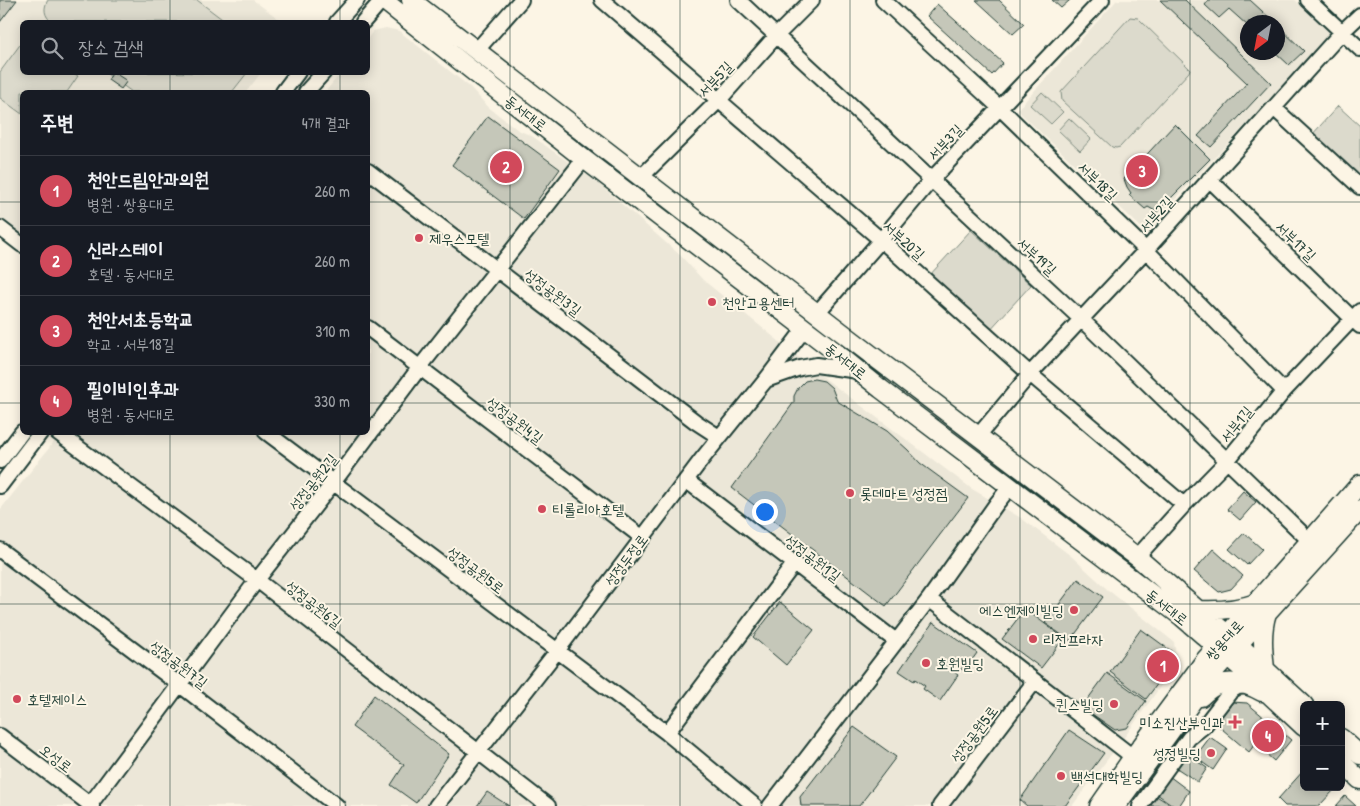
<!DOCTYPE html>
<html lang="ko">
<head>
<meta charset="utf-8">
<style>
	:root { --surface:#171b24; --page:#20242c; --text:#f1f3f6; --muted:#9ea1a6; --line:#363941; --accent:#d1495b }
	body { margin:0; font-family:"Patrick Hand","Poor Story",sans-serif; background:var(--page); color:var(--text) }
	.controls { position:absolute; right:15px; bottom:15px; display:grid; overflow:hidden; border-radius:8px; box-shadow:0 2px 12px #0003 }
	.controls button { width:45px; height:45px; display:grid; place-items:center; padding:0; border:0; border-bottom:1px solid var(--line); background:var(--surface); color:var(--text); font:25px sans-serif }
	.compass { position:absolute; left:1240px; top:15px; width:45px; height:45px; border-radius:50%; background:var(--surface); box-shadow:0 2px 12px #0003; rotate:212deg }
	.you { position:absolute; left:764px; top:511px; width:18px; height:18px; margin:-12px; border:4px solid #fff; border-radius:50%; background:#1a73e8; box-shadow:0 0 0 8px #1a73e833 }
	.badge { display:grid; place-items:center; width:32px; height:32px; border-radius:50%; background:var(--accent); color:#fff; font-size:16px; font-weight:700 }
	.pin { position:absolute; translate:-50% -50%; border:2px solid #fff; box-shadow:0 1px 5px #0006 }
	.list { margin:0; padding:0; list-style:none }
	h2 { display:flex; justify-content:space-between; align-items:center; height:65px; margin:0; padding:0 20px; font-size:21px }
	h2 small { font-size:16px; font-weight:400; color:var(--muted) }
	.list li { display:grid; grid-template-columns:32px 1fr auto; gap:15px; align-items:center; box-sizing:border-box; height:70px; padding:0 20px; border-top:1px solid var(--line) }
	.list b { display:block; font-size:19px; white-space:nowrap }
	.list p { margin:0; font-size:16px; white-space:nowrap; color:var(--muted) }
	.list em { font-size:16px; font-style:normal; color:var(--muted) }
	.icon { flex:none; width:28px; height:28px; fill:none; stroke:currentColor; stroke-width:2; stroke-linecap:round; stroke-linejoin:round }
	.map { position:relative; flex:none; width:1360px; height:806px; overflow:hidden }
	.search { position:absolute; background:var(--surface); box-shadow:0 2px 12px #0003; left:20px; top:20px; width:350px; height:55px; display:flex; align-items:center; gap:12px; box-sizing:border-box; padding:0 18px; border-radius:8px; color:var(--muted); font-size:19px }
	.panel { position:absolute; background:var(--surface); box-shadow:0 2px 12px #0003; left:20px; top:90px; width:350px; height:345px; border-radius:8px }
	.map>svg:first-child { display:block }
</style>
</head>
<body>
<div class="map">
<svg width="1360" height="806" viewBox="0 0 1360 806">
	<rect width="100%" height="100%" fill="#fcf5e5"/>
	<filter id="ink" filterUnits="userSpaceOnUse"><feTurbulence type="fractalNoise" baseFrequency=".02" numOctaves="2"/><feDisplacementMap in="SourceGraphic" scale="10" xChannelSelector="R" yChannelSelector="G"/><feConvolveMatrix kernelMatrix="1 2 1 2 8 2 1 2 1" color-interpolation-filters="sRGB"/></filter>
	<g filter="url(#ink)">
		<path fill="#ece7d8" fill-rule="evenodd" d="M0,0H253L283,22H22V72L261,73L246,92H22V239L0,222Z
			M1117,0H1295L1332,34L1145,231L1017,110ZM1248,22H1278V52H1248Z
			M386,28L399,31L471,88L487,106L518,130L532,136L599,184L681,256L703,280L827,380L972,489L1021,518L1071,556L1108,590L1174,642L1177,663L1126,735L1072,806H0V510L61,433L368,432V92H325L341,73L368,72V38L373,31Z"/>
		<path fill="#dcdacc" stroke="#7e8c80" d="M48,0H197L226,22H52C44,16 43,8 48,0Z
			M1130,17L1138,18L1190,69L1189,72L1120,147L1116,148L1112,147L1062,101L1061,92Z
			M22,42V72L73,73L78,76L67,92H22V114L0,98V72Z
			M108,72L247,73L232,92H132L107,74Z
			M1042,92L1063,112L1051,124L1030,105Z
			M1338,106L1360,126V181L1311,136Z
			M1069,118L1091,139L1080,151L1058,130Z
			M971,230L1031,285L988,332L928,277Z"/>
		<path fill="#c5c7b9" stroke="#1f3d34" d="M0,0H17L0,22Z
			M976,0H999L1024,24L1013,34Z
			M1052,0H1070L1061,8Z
			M1160,0H1185L1271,83L1211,147L1198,136L1247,83Z
			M1209,0H1250L1274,22H1248V26L1229,9L1219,18L1205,5Z
			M937,4L1003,63L992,75L927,16Z
			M1278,26L1304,51L1289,65L1275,52H1278Z
			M113,72L127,81L121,89L108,80Z
			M488,116L560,169L524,219L452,165Z
			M1175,124L1210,159L1157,212L1148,207L1145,209L1129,195L1131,193L1127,187L1124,179Z
			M814,379L824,381L832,388L837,401L887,431L908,450L920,463L968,498L886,606L732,488L794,402V396L798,388L805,381Z
			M1243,491L1256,502L1240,520L1227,509Z
			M1244,533L1262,549L1247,565L1229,549Z
			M1213,549L1243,576L1231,589L1219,592L1194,571Z
			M1078,579L1103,597L1070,641L1045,623Z
			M780,602L814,630L786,665L753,637Z
			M1025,609L1064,638L1041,668L1002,639Z
			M933,622L977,653L964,671L950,660L946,666L958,675L940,701L923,689L925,686L915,679L914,681L899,671Z
			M1141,629L1171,651L1174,662L1146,699L1110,672Z
			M1107,673L1146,701L1127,728L1115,730L1082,707Z
			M374,695L449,754L416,803L391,785L404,765L352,727Z
			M1232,702L1247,703L1291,740L1274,761L1255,744L1249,752L1215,723Z
			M854,727L896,757L859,806H801L800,797Z
			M1069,730L1104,753L1065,806H1027L1020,800Z
			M1210,737L1227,749L1213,770L1195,757Z
			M1185,753L1207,768L1198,782L1175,767Z
			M1304,770V787H1333L1335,789L1319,806H1285L1278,799Z
			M1169,776L1189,791L1179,806H1174L1157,794Z
			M487,792L509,806H477Z
			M1155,795L1171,805L1170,806H1148Z
			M1345,796L1356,806H1336Z"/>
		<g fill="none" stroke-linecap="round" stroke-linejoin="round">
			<g stroke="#1f3d34" stroke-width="18">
				<path id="minor" d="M602,0L881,240L1030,374L1184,505
					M738,0L1081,319L1309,540
					M883,0L1000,108L1146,250L1284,391
					M1308,0L1360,49
					M337,22L357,0
					M363,22L382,0
					M476,51L521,0
					M283,92L298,72
					M306,92L324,72
					M1274,108L1360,187
					M368,171L696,422L719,437
					M641,177L719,100L776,36L812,0
					M1209,179L1360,326
					M0,228L22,245
					M817,313L881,240L931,180L1102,0
					M368,328L643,538
					M766,380L800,368L816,365L858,371
					M57,432L257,580L548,806
					M266,432L667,733L755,806
					M978,436L1030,374L1146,250L1342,32L1360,15
					M0,461L22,432
					M687,481L896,641
					M0,486L41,432
					M0,550L180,685L337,806
					M1137,557L1184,505L1226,462L1284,391L1360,311
					M929,599L1133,757
					M667,733L794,564
					M0,736L92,806
					M89,806L257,580L333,483L420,367L584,159
					M436,806L557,651L702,459L765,381L805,328
					M770,806L929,599L997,503L1010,487
					M940,806L1035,681
					M1140,806L1189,738L1204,726L1231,691L1238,687L1247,686"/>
			</g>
			<g stroke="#1f3d34" stroke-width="21">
				<path id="major" d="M383,0L584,159L829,347L881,389L1182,617L1241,668L1304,727
					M411,0L840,331L1137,557L1198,610L1228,635L1304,705
					M1198,610C1218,611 1237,610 1256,603
					M1265,669C1263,651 1261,631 1267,613
					M1201,697C1206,692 1212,687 1218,685C1233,679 1249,685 1262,692
					M1341,738L1360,755
					M1341,762L1360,780
					M1099,806L1133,757L1205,660L1360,484
					M1116,806L1216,669L1360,510"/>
			</g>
			<use href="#minor" stroke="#fcf5e5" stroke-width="14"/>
			<use href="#major" stroke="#fcf5e5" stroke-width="18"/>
		</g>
	</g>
	<path fill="none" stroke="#1f3d34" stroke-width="1" stroke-opacity="0.55" d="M170,0V22M340,0V22M510,0V806M680,0V806M850,0V806M1020,0V806M1190,0V806M170,72V92M340,72V92M0,202H22M368,202H1360M0,403H22M368,403H1360M170,432V806M340,432V806M0,604H1360"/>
	<g fill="#d1495b" stroke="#fcf5e5" stroke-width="2">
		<circle cx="419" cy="238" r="5"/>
		<circle cx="712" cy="302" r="5"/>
		<circle cx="850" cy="493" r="5"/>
		<circle cx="542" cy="509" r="5"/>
		<circle cx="1074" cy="610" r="5"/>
		<circle cx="1033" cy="639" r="5"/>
		<circle cx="926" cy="663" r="5"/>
		<circle cx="17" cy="699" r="5"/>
		<circle cx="1114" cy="704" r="5"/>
		<path d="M1232.5 714.5h5v5h5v5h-5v5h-5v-5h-5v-5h5z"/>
		<circle cx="1211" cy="753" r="5"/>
		<circle cx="1061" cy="776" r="5"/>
	</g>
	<g text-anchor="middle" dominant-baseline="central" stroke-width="4" stroke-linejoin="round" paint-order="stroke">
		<g font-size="15" fill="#1f3d34" stroke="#fcf5e5">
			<text transform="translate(715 79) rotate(-47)">서부5길</text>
			<text transform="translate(526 113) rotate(38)">동서대로</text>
			<text transform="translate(945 142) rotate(-46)">서부3길</text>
			<text transform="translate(1098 181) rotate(44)">서부18길</text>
			<text transform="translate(1156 214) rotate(-48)">서부2길</text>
			<text transform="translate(904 240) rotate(42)">서부20길</text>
			<text transform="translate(1296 241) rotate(44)">서부17길</text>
			<text transform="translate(1037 256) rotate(43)">서부19길</text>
			<text transform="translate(553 292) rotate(37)">성정공원3길</text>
			<text transform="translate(846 361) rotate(39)">동서대로</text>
			<text transform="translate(515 420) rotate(37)">성정공원4길</text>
			<text transform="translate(1236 424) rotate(-51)">서부1길</text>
			<text transform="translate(313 482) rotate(-52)">성정공원2길</text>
			<text transform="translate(813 558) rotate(37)">성정공원1길</text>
			<text transform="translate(626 560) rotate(-53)">성정두정로</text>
			<text transform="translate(476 570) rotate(37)">성정공원5로</text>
			<text transform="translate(314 604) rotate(38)">성정공원6길</text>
			<text transform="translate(1167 607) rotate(38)">동서대로</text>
			<text transform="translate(1224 640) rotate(-48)">쌍용대로</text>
			<text transform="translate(179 664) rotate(37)">성정공원7길</text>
			<text transform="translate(974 734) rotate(-53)">성정공원5로</text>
			<text transform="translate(56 758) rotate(37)">오성로</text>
		</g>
		<g font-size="15" fill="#1f3d34" stroke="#fcf5e5" text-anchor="start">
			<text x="429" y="238">제우스모텔</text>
			<text x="722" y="302">천안고용센터</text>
			<text x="860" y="493">롯데마트 성정점</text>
			<text x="552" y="509">티롤리아호텔</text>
			<text x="1064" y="610" text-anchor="end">에스엔제이빌딩</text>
			<text x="1043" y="639">리전프라자</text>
			<text x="936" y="663">호원빌딩</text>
			<text x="27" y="699">호텔제이스</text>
			<text x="1104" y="704" text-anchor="end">퀸스빌딩</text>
			<text x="1224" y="722" text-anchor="end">미소진산부인과</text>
			<text x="1201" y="753" text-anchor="end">성정빌딩</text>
			<text x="1071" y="776">백석대학빌딩</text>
		</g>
	</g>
</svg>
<div class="controls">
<button>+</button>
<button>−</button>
</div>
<svg class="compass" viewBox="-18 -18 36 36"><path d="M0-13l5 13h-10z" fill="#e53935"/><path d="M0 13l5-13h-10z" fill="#9ea1a6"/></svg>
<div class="you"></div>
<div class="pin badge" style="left:1163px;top:666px">1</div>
<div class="pin badge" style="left:506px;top:167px">2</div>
<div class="pin badge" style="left:1142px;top:171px">3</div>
<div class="pin badge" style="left:1268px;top:736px">4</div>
<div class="search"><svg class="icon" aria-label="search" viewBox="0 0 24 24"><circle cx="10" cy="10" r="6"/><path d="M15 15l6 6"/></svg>장소 검색</div>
<section class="panel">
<h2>주변<small>4개 결과</small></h2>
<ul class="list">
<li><span class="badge">1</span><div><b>천안드림안과의원</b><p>병원 · 쌍용대로</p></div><em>260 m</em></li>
<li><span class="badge">2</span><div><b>신라스테이</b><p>호텔 · 동서대로</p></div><em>260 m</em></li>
<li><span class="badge">3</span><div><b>천안서초등학교</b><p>학교 · 서부18길</p></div><em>310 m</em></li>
<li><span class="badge">4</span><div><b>필이비인후과</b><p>병원 · 동서대로</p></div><em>330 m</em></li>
</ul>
</section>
</div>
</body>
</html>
